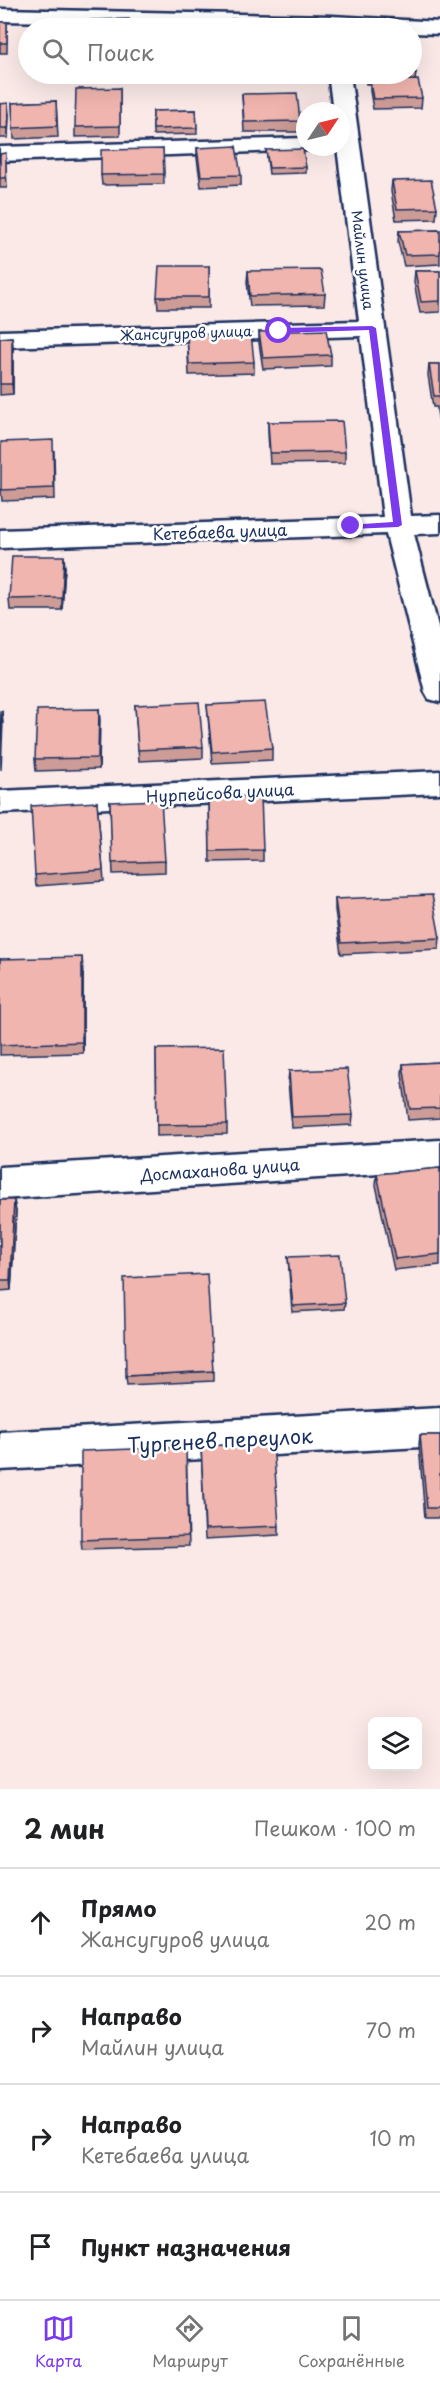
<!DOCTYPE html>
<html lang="ru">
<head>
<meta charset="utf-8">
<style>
	:root { --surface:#fff; --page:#f2f2f2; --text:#202124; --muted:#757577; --line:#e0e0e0; --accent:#7c3aed }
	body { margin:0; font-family:"Playpen Sans",sans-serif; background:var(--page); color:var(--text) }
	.controls { position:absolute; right:18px; bottom:18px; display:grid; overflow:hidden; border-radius:9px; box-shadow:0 6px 24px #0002 }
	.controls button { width:54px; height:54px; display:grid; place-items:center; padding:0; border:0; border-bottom:2px solid var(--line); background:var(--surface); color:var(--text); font:30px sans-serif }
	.compass { position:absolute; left:296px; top:102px; width:54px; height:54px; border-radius:50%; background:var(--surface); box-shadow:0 6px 24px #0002; rotate:55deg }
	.stop { position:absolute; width:18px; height:18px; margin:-14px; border:4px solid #7c3aed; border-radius:50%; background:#fff }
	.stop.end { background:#7c3aed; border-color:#fff; box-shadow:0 2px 6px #0008 }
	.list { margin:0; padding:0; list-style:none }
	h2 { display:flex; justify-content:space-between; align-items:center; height:78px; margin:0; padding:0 24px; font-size:26px }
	h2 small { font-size:20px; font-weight:400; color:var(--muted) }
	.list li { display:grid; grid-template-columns:39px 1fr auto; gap:18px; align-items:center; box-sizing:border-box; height:108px; padding:0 24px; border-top:2px solid var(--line) }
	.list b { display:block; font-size:22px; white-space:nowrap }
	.list p { margin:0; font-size:20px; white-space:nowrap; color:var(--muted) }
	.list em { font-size:20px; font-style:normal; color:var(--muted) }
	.icon { flex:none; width:33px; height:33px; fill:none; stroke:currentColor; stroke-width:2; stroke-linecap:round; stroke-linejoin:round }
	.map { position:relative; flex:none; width:440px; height:1789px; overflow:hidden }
	.search { position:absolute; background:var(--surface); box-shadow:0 6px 24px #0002; left:18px; right:18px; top:18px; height:66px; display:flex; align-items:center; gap:15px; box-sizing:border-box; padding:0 21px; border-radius:33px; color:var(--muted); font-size:22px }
	.sheet { height:510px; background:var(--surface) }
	nav { display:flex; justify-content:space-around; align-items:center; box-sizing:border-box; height:84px; border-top:2px solid var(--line); background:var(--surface); font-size:16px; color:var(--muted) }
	nav a { display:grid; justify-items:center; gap:3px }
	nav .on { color:var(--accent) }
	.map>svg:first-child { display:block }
</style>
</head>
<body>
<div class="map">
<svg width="440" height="1789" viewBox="0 0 440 1789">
	<rect width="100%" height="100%" fill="#fae9e7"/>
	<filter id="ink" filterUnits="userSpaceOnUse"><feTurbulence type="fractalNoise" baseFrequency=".0167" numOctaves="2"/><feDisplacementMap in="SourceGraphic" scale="12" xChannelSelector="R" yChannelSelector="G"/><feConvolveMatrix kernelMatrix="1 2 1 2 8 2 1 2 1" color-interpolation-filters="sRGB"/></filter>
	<g filter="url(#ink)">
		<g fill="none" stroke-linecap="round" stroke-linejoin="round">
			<g stroke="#1b2f5e" stroke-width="5">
				<path id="street" d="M0,9L332,16L440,22V34L412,33V28L0,21Z
					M328,74H350L411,516L440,515V533L414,534L440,634V702L429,699L425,692L386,534L0,548V530L383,517L361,336L0,347V331L359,321L337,147H341V111H333Z
					M305,138V147H315L313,150L0,161V147Z
					M440,771V793L0,813V791Z
					M440,1140V1170L0,1199V1167Z
					M440,1408V1446L0,1470V1432Z"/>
			</g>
			<use href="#street" fill="#fff" fill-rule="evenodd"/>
		</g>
		<path fill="#ce9c96" stroke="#1b2f5e" stroke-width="1.5" d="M0,22H7V53H0Z
			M416,73L415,80L422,98L421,108L373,109L370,91V84H366L364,74Z
			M120,88V136L75,137V127Z
			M242,94L300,121V132H244Z
			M56,101L58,137L14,139L12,103Z
			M0,104L9,114L8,138H0Z
			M196,110L197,134L153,135V111Z
			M197,148L241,175V185L201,187L197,158Z
			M163,149L164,184L102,185L101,175Z
			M266,150L306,167V173L269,174Z
			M0,154L6,164L7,188H0Z
			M392,181L437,208L436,219L396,220L391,191Z
			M440,230V264L404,266L398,242L399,231Z
			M209,266V308H158L157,297Z
			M248,271L325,294L324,305L250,306L247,282Z
			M415,271H440V312L420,313L414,282Z
			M259,332L331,355V366L263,369L259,343Z
			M187,335L254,362V373L189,375Z
			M12,337L13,348V394L0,395V338Z
			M429,364H440V428L437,411V407H433L428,375Z
			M268,422L345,452V463L270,464L268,433Z
			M54,451L55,499L2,501L1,490Z
			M65,567L62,610H10L9,599Z
			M135,705L203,747V758L139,761Z
			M207,705L272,748V760L212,763L208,716Z
			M99,709V769L36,771L35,759Z
			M209,797L263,850V861L210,862Z
			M97,802L104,881L36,886L35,875Z
			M110,802L165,861V872L113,874Z
			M335,899L440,937L439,949L341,954L335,910Z
			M0,959L83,968V1053L0,1055Z
			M156,1049L227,1124V1134L157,1136Z
			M440,1062V1118L408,1120L402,1074L403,1064Z
			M289,1071L353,1115L352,1125L292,1128L288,1082Z
			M440,1168V1265L394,1270L376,1185L377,1174Z
			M0,1200L16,1211L11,1290L0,1291Z
			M288,1257L345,1303L344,1309L292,1312Z
			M213,1371V1381L127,1385L126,1376Z
			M420,1435H440V1518H425L419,1445Z
			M201,1446L279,1526V1535L205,1539Z
			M186,1447L189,1546L82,1549L81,1540Z"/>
		<path fill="#a87f7a" stroke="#1b2f5e" stroke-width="1.5" d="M8,103L9,114L8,138Z
			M12,337L13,348V394L12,384Z
			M64,556L65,567L62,610V598Z
			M99,709L100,720L99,769L98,758Z
			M2,711L3,722L1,770L0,750Z
			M82,957L83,968V1053L82,1042Z
			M14,1200L16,1211L11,1290L10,1280Z"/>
		<path fill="#f0b5ae" stroke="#1b2f5e" stroke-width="1.5" d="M129,19V28H91V20Z
			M231,19H284L285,28H231Z
			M0,22H7V43H0Z
			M405,27V28H354Z
			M411,54H412L416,73H411Z
			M418,80L422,98L373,99L370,81Z
			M120,88V126L75,127L76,89Z
			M297,93L300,121L244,122L242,94Z
			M56,101L57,126L13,128L12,103Z
			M8,103V128H0V104Z
			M196,110L197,128L153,129V111Z
			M236,146L241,175L201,176L197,148Z
			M163,149L164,174L101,175V150Z
			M303,149L306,167L269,168L266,150Z
			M6,153V178H0V154Z
			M431,180L437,208L397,209L392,181Z
			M440,230V254L405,255L399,231Z
			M159,266H209V297H157Z
			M321,270L325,294L250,296L248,271Z
			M415,271H440V301L421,302Z
			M326,330L331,355L263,358L259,332Z
			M251,333L254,362L189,364L187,335Z
			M12,337V384H0V338Z
			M429,364H440V396H434Z
			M342,421L345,452L270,453L268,422Z
			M53,440L54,488L1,490V442Z
			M12,556H64L62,598L9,599Z
			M199,702L203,747L138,750L135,705Z
			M265,702L272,748L212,752L207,705Z
			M99,709L98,758L35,759L37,710Z
			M0,711H2L0,750Z
			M261,796L263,850L210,851L209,797Z
			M161,800L165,861L112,863L110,802Z
			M97,802L103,870L35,875L31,806Z
			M432,895L440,938L341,943L335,899Z
			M82,957V1042L0,1045V959Z
			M224,1048L227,1124L157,1125L156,1049Z
			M440,1062V1108L410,1109L403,1064Z
			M347,1069L353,1115L292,1117L289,1071Z
			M440,1168V1254L395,1259L377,1174Z
			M0,1200H14L10,1280H0Z
			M340,1255L345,1303L293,1306L288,1257Z
			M207,1274L213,1371L126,1376L124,1278Z
			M420,1435H440V1508H427Z
			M273,1443L279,1526L205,1529L201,1446Z
			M186,1447L188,1536L81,1540V1451Z"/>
	</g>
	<path fill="#7c3aed" d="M372,326L376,328L402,525L398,527L351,529L347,526L348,525L393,522L369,330L279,333L276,331L279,328Z"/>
	<g text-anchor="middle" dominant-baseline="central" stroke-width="5" stroke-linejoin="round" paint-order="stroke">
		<g font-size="14" fill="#1b2f5e" stroke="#fff">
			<text transform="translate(363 260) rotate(83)">Майлин улица</text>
			<text transform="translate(186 333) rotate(-2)">Жансугуров улица</text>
		</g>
		<g font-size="16" fill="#1b2f5e" stroke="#fff">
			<text transform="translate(220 531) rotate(-2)">Кетебаева улица</text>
			<text transform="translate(220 792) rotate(-3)">Нурпейсова улица</text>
			<text transform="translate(220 1169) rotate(-4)">Досмаханова улица</text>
		</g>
		<g font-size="20" fill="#1b2f5e" stroke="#fff">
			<text transform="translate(220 1440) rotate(-3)">Тургенев переулок</text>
		</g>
	</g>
</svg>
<div class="controls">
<button><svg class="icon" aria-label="layers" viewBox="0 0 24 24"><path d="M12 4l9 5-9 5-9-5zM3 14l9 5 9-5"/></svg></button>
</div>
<svg class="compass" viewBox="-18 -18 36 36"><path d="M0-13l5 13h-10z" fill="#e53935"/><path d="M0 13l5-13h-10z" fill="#757577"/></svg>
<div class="stop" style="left:279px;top:331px"></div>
<div class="stop end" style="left:351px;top:526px"></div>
<div class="search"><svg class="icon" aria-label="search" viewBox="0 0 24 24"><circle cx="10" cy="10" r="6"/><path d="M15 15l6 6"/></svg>Поиск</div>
</div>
<section class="sheet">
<h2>2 мин<small>Пешком · 100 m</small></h2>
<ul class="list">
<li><svg class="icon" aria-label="ahead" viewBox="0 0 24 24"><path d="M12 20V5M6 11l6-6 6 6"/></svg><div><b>Прямо</b><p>Жансугуров улица</p></div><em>20 m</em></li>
<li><svg class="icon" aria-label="right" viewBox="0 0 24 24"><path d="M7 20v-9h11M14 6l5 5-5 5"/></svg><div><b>Направо</b><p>Майлин улица</p></div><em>70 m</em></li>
<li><svg class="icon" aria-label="right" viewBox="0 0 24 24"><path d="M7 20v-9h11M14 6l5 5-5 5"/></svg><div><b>Направо</b><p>Кетебаева улица</p></div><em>10 m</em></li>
<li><svg class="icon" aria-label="arrive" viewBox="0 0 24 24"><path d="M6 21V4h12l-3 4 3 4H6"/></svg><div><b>Пункт назначения</b></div></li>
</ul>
</section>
<nav>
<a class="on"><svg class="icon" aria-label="map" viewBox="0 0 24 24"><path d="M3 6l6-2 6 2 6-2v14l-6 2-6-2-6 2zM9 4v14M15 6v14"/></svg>Карта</a>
<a><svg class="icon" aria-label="directions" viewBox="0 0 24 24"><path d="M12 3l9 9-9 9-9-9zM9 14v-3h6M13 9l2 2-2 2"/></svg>Маршрут</a>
<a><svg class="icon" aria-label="saved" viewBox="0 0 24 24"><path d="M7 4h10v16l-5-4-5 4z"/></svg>Сохранённые</a>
</nav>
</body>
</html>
